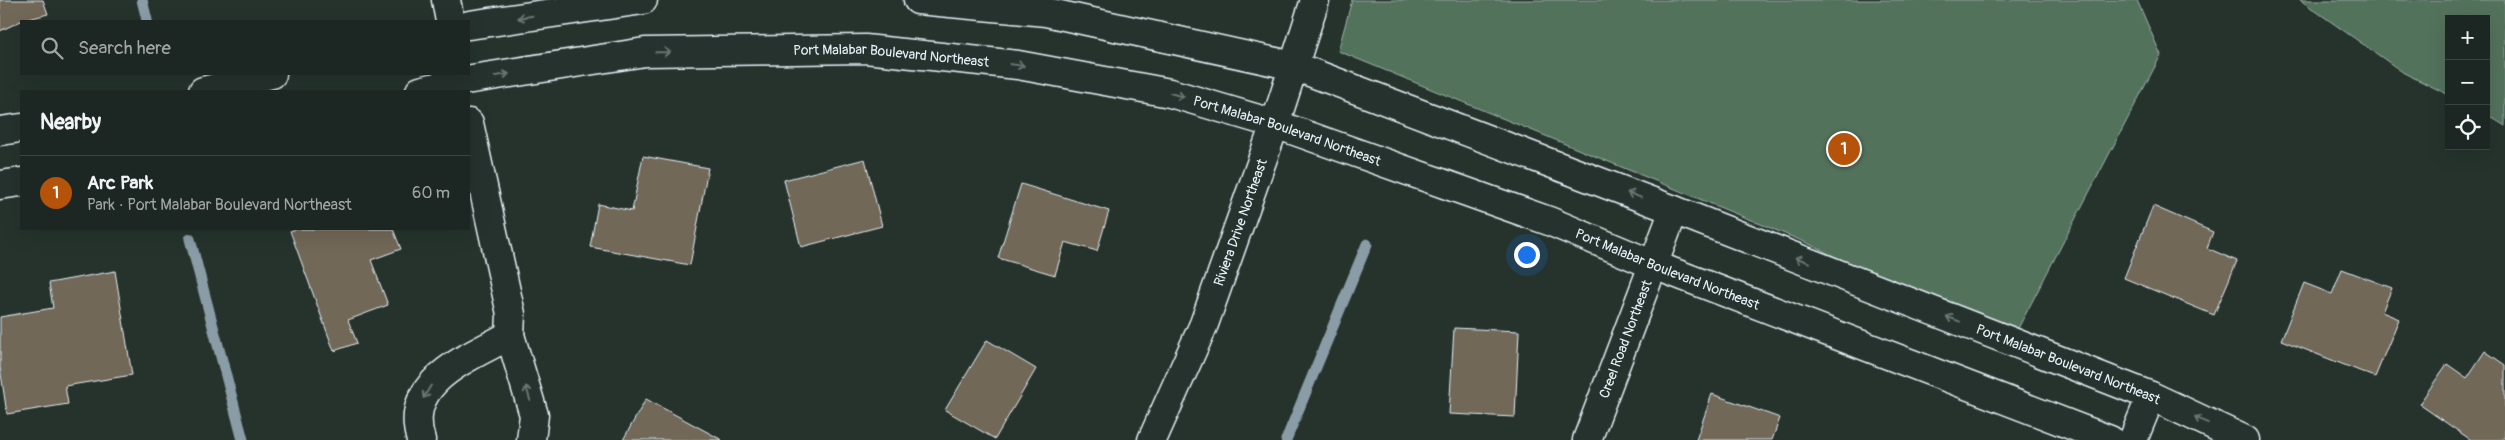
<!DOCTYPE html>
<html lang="en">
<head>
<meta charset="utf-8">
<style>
	:root { --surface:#1c2622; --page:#29322f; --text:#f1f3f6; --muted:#a0a5a5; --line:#3a4340; --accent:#b45309 }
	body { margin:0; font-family:Pangolin,sans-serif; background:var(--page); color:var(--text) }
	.controls { position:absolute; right:15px; top:15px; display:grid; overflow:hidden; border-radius:0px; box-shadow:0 5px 20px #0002 }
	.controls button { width:45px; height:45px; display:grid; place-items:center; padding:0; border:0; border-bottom:1px solid var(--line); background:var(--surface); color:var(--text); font:25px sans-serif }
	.you { position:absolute; left:1526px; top:254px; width:18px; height:18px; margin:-12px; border:4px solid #fff; border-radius:50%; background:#1a73e8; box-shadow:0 0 0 8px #1a73e833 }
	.badge { display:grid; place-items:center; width:32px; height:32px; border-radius:50%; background:var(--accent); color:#fff; font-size:16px; font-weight:700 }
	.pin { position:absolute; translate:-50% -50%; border:2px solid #fff; box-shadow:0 1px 5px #0006 }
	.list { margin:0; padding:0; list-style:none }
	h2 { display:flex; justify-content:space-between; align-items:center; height:65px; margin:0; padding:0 20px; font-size:21px }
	h2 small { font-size:16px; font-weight:400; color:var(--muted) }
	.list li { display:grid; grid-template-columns:32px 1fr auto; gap:15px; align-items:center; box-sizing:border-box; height:75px; padding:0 20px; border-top:1px solid var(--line) }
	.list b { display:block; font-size:19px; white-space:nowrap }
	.list p { margin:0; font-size:16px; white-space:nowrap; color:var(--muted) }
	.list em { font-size:16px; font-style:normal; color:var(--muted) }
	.icon { flex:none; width:28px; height:28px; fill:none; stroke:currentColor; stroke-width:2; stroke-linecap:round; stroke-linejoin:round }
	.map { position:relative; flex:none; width:2505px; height:440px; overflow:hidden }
	.search { position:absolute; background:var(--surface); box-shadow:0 5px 20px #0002; left:20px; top:20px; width:450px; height:55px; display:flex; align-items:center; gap:12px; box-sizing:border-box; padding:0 18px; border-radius:0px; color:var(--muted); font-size:19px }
	.panel { position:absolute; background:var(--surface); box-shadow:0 5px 20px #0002; left:20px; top:90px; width:450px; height:140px; border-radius:0px }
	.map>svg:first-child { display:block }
</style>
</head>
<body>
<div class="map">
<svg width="2505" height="440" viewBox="0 0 2505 440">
	<rect width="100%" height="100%" fill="#26332d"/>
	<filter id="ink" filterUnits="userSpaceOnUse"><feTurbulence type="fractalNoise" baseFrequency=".02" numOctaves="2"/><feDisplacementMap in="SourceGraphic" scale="10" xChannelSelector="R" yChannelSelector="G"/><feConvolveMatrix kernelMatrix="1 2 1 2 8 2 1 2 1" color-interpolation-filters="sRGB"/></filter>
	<g filter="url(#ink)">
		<path fill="#52725b" stroke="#9db2aa" d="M1352,0H2137L2161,55L2011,342L1807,243L1338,51Z
			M2300,0H2505V126L2486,114V19H2449V95L2404,73Z"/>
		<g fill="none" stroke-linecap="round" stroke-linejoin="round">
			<path stroke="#8a9ca6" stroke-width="11" d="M142,0L147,20
				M190,239L243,440
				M1286,440L1367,244"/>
		</g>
		<path fill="#716859" stroke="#e8f1f8" d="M0,0H43L48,14L21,21L0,31Z
			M643,156L708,168L690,265L590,247L598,204L632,211Z
			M865,159L882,226L801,247L784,180Z
			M1021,184L1109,211L1097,251L1065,242L1055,275L998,258Z
			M2153,206L2213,232L2207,248L2237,261L2214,315L2124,278Z
			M297,229H393L401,249L371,260L388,305L348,320L357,343L334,351L290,231Z
			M2342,269L2392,288L2382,312L2399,319L2375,377L2281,340L2304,283L2332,294Z
			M115,271L132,375L65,386L68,404L7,414L0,367V317L53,308L49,283Z
			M1454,328L1519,331L1515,417L1449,414Z
			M987,340L1036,369L995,439L945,410Z
			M2485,351L2505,365V436L2502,440H2471L2419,404L2447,364L2467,378Z
			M1712,394L1780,418L1772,440H1696Z
			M646,399L722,440H623Z"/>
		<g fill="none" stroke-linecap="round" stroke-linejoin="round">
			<g stroke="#e8f1f8" stroke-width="31">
				<g id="minor">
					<path d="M446,0L450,21"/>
					<path id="s1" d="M918,0L1046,12L1294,66L1674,210L2151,396L2245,440"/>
					<path d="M469,25L643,0"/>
					<path d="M203,91L272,74"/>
					<path id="s2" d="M420,91L459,81L645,52L865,49L1018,65L1170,93L1275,124L1549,221L1654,265L2110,440"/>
					<path d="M469,123L511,314L510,335"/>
					<path d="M0,131L21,128"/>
					<path d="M0,185L21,182"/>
					<path d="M421,440C402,381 469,358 510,335L534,415L531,440"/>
					<path id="s3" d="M1152,440L1204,324L1275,124L1315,0"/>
					<path id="s4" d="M1587,440L1674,210"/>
					<path d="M2133,440L2151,396"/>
				</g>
			</g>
			<use href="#minor" stroke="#26332d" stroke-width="28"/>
		</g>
		<defs><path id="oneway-shaft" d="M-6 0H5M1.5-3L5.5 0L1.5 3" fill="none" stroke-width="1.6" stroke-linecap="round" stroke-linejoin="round" transform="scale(1.25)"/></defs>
		<g stroke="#6a7674">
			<use href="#oneway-shaft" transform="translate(525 17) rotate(171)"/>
			<use href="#oneway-shaft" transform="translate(663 52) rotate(-1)"/>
			<use href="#oneway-shaft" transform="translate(1017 65) rotate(8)"/>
			<use href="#oneway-shaft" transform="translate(502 75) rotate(-9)"/>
			<use href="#oneway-shaft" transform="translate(1177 95) rotate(16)"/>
			<use href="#oneway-shaft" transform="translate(1634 195) rotate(-159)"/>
			<use href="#oneway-shaft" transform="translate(1802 260) rotate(-159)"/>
			<use href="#oneway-shaft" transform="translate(1953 319) rotate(-159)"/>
			<use href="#oneway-shaft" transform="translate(427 392) rotate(121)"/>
			<use href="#oneway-shaft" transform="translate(528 393) rotate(-107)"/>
			<use href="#oneway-shaft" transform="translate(2201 420) rotate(-155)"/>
		</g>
	</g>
	<g text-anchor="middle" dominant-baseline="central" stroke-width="4" stroke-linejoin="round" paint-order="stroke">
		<g font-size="14" fill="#e8f1f8" stroke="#26332d">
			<text stroke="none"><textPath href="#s2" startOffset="475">Port Malabar Boulevard Northeast</textPath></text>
			<text stroke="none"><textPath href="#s2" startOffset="880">Port Malabar Boulevard Northeast</textPath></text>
			<text stroke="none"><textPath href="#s3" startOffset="235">Riviera Drive Northeast</textPath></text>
			<text stroke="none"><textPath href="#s2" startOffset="1285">Port Malabar Boulevard Northeast</textPath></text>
			<text stroke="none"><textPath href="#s4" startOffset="108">Creel Road Northeast</textPath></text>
			<text stroke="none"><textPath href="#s1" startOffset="1212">Port Malabar Boulevard Northeast</textPath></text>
		</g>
	</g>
</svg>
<div class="controls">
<button>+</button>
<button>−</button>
<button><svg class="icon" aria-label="locate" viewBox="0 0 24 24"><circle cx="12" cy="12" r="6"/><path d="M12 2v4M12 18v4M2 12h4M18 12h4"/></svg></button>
</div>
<div class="you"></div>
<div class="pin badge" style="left:1844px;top:149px">1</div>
<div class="search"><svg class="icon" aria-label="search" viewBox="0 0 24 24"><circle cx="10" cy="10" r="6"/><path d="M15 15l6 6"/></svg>Search here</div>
<section class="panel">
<h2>Nearby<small></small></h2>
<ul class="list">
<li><span class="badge">1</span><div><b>Arc Park</b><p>Park · Port Malabar Boulevard Northeast</p></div><em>60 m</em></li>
</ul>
</section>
</div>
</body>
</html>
